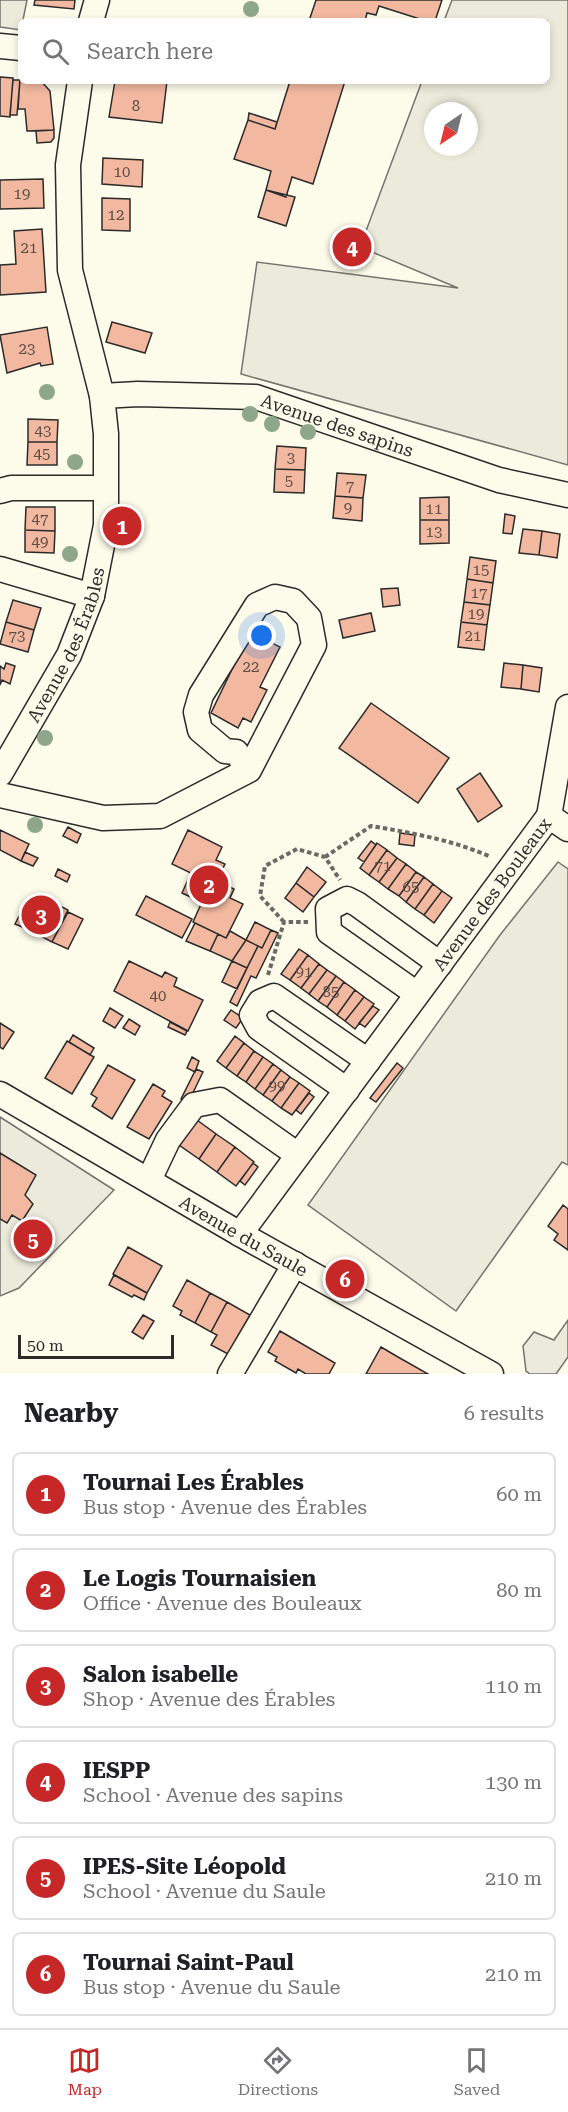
<!DOCTYPE html>
<html lang="en">
<head>
<meta charset="utf-8">
<style>
	:root { --surface:#fff; --page:#f2f2f2; --text:#202124; --muted:#757577; --line:#e0e0e0; --accent:#c62828 }
	body { margin:0; font-family:"Roboto Serif",serif; background:var(--page); color:var(--text) }
	.compass { position:absolute; left:424px; top:102px; width:54px; height:54px; border-radius:50%; background:var(--surface); box-shadow:0 3px 9px #0003; rotate:215deg }
	.scale { position:absolute; left:18px; bottom:15px; width:156px; box-sizing:border-box; padding-left:6px; border:3px solid #2b2b2b; border-top:0; font-size:16px; line-height:21px; white-space:nowrap; color:#2b2b2b; -webkit-text-stroke:4px #fdfbea; paint-order:stroke }
	.you { position:absolute; left:262px; top:636px; width:21px; height:21px; margin:-15px; border:4px solid #fff; border-radius:50%; background:#1a73e8; box-shadow:0 0 0 9px #1a73e833 }
	.badge { display:grid; place-items:center; width:39px; height:39px; border-radius:50%; background:var(--accent); color:#fff; font-size:20px; font-weight:700 }
	.pin { position:absolute; translate:-50% -50%; border:3px solid #fff; box-shadow:0 2px 6px #0006 }
	.list { margin:0; padding:0; list-style:none }
	h2 { display:flex; justify-content:space-between; align-items:center; height:78px; margin:0; padding:0 24px; font-size:26px }
	h2 small { font-size:20px; font-weight:400; color:var(--muted) }
	.list li { display:grid; grid-template-columns:39px 1fr auto; gap:18px; align-items:center; box-sizing:border-box; height:84px; margin:0 12px 12px; padding:0 12px; border:2px solid var(--line); border-radius:9px }
	.list b { display:block; font-size:22px; white-space:nowrap }
	.list p { margin:0; font-size:20px; white-space:nowrap; color:var(--muted) }
	.list em { font-size:20px; font-style:normal; color:var(--muted) }
	.icon { flex:none; width:33px; height:33px; fill:none; stroke:currentColor; stroke-width:2; stroke-linecap:round; stroke-linejoin:round }
	.map { position:relative; flex:none; width:568px; height:1374px; overflow:hidden }
	.search { position:absolute; background:var(--surface); box-shadow:0 3px 9px #0003; left:18px; right:18px; top:18px; height:66px; display:flex; align-items:center; gap:15px; box-sizing:border-box; padding:0 21px; border-radius:9px; color:var(--muted); font-size:22px }
	.sheet { height:654px; background:var(--surface) }
	nav { display:flex; justify-content:space-around; align-items:center; box-sizing:border-box; height:84px; border-top:2px solid var(--line); background:var(--surface); font-size:16px; color:var(--muted) }
	nav a { display:grid; justify-items:center; gap:3px }
	nav .on { color:var(--accent) }
	.map>svg:first-child { display:block }
</style>
</head>
<body>
<div class="map">
<svg width="568" height="1374" viewBox="0 0 568 1374">
	<rect width="100%" height="100%" fill="#fdfbea"/>
	<path fill="#ecebdb" stroke="#74746e" stroke-width="1.5" fill-rule="evenodd" d="M0,0H27L21,30L0,27Z
		M452,0H568V465L241,374L257,262L458,288L360,247L422,81H547V21H444ZM433,111H469V147H433Z
		M558,862L568,869V1165L562,1162L456,1311L308,1205L500,935Z
		M0,1117L114,1190L19,1288L0,1296Z
		M568,1320V1357L556,1374H530L526,1371L523,1346L534,1332L554,1340Z"/>
	<path fill="#f2b8a0" stroke="#2b2b2b" stroke-width="1.5" d="M35,0H75L74,9L34,5Z
		M316,0H442L435,21H426L379,6L376,15L367,13L365,21H309Z
		M0,77L13,78L10,117L0,116Z
		M20,79L41,81L50,91L54,130L27,131L25,109H18Z
		M13,80H20L17,115H10Z
		M115,81H167L162,123L109,117Z
		M290,81H345L313,184L292,177L286,197L266,190L271,171L234,159L248,120L275,129Z
		M249,113L277,122L275,129L248,120Z
		M54,130V138L51,142L37,143L36,131Z
		M103,158L143,160L142,187L102,184Z
		M43,179L44,208L0,209V180Z
		M266,190L295,197L286,226L258,217Z
		M102,198L130,199V231L102,230Z
		M42,229L46,292L0,295V265L16,264L14,231Z
		M112,322L152,333L145,353L106,342Z
		M47,327L53,364L41,366L40,363L7,373L0,335Z
		M28,419L58,420L57,442H28Z
		M28,442H57V465H27Z
		M277,446L306,448L305,470L275,469Z
		M275,469L305,470L304,493L274,492Z
		M337,473L366,475L363,498L335,496Z
		M335,496L363,498L362,521L333,518Z
		M449,497V520H420V498Z
		M26,507H55V531L25,530Z
		M505,514L515,516L512,534L503,533Z
		M420,520H449V543L420,544Z
		M523,529L542,531L539,555L519,553Z
		M25,530L55,531L54,553L25,552Z
		M542,531L560,534L557,558L539,555Z
		M470,557L496,561L493,583L467,579Z
		M467,579L493,583L490,605L464,602Z
		M398,588L400,605L383,607L381,589Z
		M13,600L41,608L34,630L6,622Z
		M464,602L490,605L487,625L461,622Z
		M371,613L375,631L343,638L339,620Z
		M6,622L34,630L28,652L0,644Z
		M461,622L487,625L484,650L458,647Z
		M250,632L280,647L260,687L267,690L251,722L243,718L238,728L211,713Z
		M6,663L15,666L10,684L2,680L0,685V666L4,669Z
		M504,663L523,665L521,689L501,687Z
		M523,665L542,668L539,692L521,689Z
		M371,703L449,758L418,803L339,748Z
		M480,773L502,806L478,822L457,789Z
		M68,827L81,834L77,843L63,836Z
		M0,830L29,844L21,861L0,850Z
		M188,830L222,847L216,860L225,864L220,874L224,884L234,889L230,898L243,904L226,938L193,922L202,902L182,893L191,873L172,864Z
		M400,833L415,835L414,846L399,844Z
		M371,841L376,845L364,862L358,858Z
		M377,843L387,850L369,875L360,868Z
		M387,850L397,858L379,882L369,875Z
		M25,852L38,858L33,866L21,861Z
		M397,858L406,864L388,889L379,882Z
		M406,864L416,872L399,896L388,889Z
		M307,867L326,882L314,897L296,883Z
		M58,869L70,875L67,882L55,876Z
		M416,872L424,877L406,902L399,896Z
		M424,877L433,884L415,909L406,902Z
		M296,883L314,897L303,912L285,898Z
		M433,884L442,891L424,915L415,909Z
		M442,891L452,898L434,923L424,915Z
		M41,896L68,910L52,942L25,928Z
		M146,896L192,919L182,938L136,915Z
		M26,902L35,907L25,928L15,924Z
		M68,912L83,919L68,949L52,942Z
		M255,922L271,930L262,948L246,940Z
		M195,923L218,934L210,951L186,941Z
		M271,930L278,933L256,978L251,976L237,1006L230,1002L258,946L262,948Z
		M230,931L246,940L232,961L210,951L218,934L226,938Z
		M246,940L258,946L247,968L232,961Z
		M299,949L308,955L290,980L281,974Z
		M308,955L319,964L301,988L290,980Z
		M129,961L162,977L165,972L177,978L174,986L203,1000L188,1031L114,991Z
		M232,961L247,968L237,989L222,982Z
		M319,964L327,970L309,994L301,988Z
		M327,970L336,976L318,1001L309,994Z
		M336,976L344,982L327,1007L318,1001Z
		M344,982L355,990L337,1015L327,1007Z
		M355,990L364,997L345,1021L337,1015Z
		M364,997L374,1004L355,1029L345,1021Z
		M373,1006L379,1010L365,1027L359,1023Z
		M110,1008L123,1016L115,1028L103,1021Z
		M231,1010L243,1018L236,1028L224,1020Z
		M129,1019L140,1026L135,1035L123,1028Z
		M170,1022L187,1031L185,1035L168,1027Z
		M0,1023L14,1032L3,1049L0,1047Z
		M73,1035L94,1048L90,1055L69,1042Z
		M235,1036L244,1043L226,1068L217,1061Z
		M67,1041L94,1057L72,1094L45,1078Z
		M244,1043L254,1051L237,1076L226,1068Z
		M254,1051L263,1057L246,1082L237,1076Z
		M192,1057L199,1061L195,1072L187,1068Z
		M263,1057L273,1064L255,1089L246,1082Z
		M397,1063L403,1068L376,1102L370,1098Z
		M273,1064L281,1070L263,1095L255,1089Z
		M108,1065L135,1080L112,1119L92,1106L97,1098L91,1094Z
		M196,1069L203,1072L188,1103L181,1099Z
		M281,1070L290,1077L272,1101L263,1095Z
		M290,1077L299,1083L281,1108L272,1101Z
		M299,1083L310,1091L292,1115L281,1108Z
		M153,1084L165,1091L162,1096L172,1102L149,1139L127,1127Z
		M309,1093L314,1097L301,1114L296,1110Z
		M197,1120L216,1134L199,1159L179,1145Z
		M216,1134L235,1147L217,1172L199,1159Z
		M235,1147L254,1162L236,1186L217,1172Z
		M0,1153L36,1175L25,1195L33,1204L22,1221L12,1215L7,1223L0,1219Z
		M253,1163L258,1167L245,1185L240,1181Z
		M563,1205L568,1209V1250L554,1240L558,1234L548,1226Z
		M128,1247L162,1266L147,1293L113,1274Z
		M114,1275L147,1293L144,1300L134,1295L132,1297L109,1285Z
		M187,1280L210,1293L195,1323L180,1315L182,1311L173,1306Z
		M210,1293L227,1302L211,1332L195,1323Z
		M227,1302L250,1315L228,1354L211,1345L217,1335L211,1332Z
		M143,1315L154,1321L143,1339L132,1332Z
		M280,1331L335,1363L329,1374H306L298,1369L296,1373L275,1361L277,1357L268,1352Z
		M381,1347L398,1357L428,1374H366Z"/>
	<g fill="none" stroke-linecap="round" stroke-linejoin="round">
		<g stroke="#2b2b2b" stroke-width="27">
			<g id="minor">
				<path d="M91,21L97,0"/>
				<path d="M0,46L21,48"/>
				<path id="s1" d="M102,396L138,394L256,397L499,480L568,495"/>
				<path d="M0,491L11,488H105"/>
				<path d="M0,569L92,596"/>
				<path id="s2" d="M0,774L69,655L92,596L106,525V434L102,396L70,270L68,165L80,81"/>
				<path d="M0,795L103,818L160,816L249,770L314,645L309,618L293,601L275,597L257,605L201,695L196,712L200,730L225,751L236,752L249,770"/>
				<path d="M549,816L568,829"/>
				<path d="M417,994L329,932L328,909L347,899L357,904L440,964"/>
				<path d="M347,1090L259,1028L252,1015L260,1002L274,996L368,1061"/>
				<path id="s3" d="M0,1094L240,1234L491,1374"/>
				<path d="M149,1180L168,1140L194,1105L220,1100L298,1155"/>
				<path id="s4" d="M240,1234L549,816L568,707"/>
				<path d="M230,1374L295,1264"/>
			</g>
		</g>
		<path stroke="#6a6964" stroke-width="4" stroke-dasharray="4.5 3" stroke-linecap="butt" d="M325,857L371,826C412,833 453,840 491,857
			M284,922L260,896L265,866L297,849L325,857L340,880
			M268,975L284,922H308"/>
		<use href="#minor" stroke="#fdfbea" stroke-width="24"/>
	</g>
	<g fill="#8ea78a">
		<circle cx="251" cy="9" r="8"/>
		<circle cx="47" cy="392" r="8"/>
		<circle cx="250" cy="414" r="8"/>
		<circle cx="272" cy="424" r="8"/>
		<circle cx="308" cy="432" r="8"/>
		<circle cx="75" cy="462" r="8"/>
		<circle cx="70" cy="554" r="8"/>
		<circle cx="45" cy="738" r="8"/>
		<circle cx="35" cy="825" r="8"/>
	</g>
	<g text-anchor="middle" dominant-baseline="central" stroke-width="4.5" stroke-linejoin="round" paint-order="stroke">
		<g font-size="15" fill="#5d4e48">
			<text x="136" y="106">8</text>
			<text x="122" y="172">10</text>
			<text x="22" y="194">19</text>
			<text x="116" y="215">12</text>
			<text x="29" y="248">21</text>
			<text x="27" y="349">23</text>
			<text x="43" y="431">43</text>
			<text x="42" y="454">45</text>
			<text x="291" y="458">3</text>
			<text x="289" y="481">5</text>
			<text x="350" y="486">7</text>
			<text x="348" y="508">9</text>
			<text x="434" y="509">11</text>
			<text x="40" y="519">47</text>
			<text x="434" y="532">13</text>
			<text x="40" y="542">49</text>
			<text x="481" y="570">15</text>
			<text x="479" y="593">17</text>
			<text x="476" y="614">19</text>
			<text x="17" y="636">73</text>
			<text x="473" y="636">21</text>
			<text x="251" y="667">22</text>
			<text x="383" y="866">71</text>
			<text x="411" y="887">65</text>
			<text x="304" y="972">91</text>
			<text x="331" y="992">85</text>
			<text x="158" y="996">40</text>
			<text x="277" y="1086">99</text>
		</g>
		<g font-size="18" fill="#2b2b2b" stroke="#fdfbea">
			<text stroke="none"><textPath href="#s1" startOffset="240">Avenue des sapins</textPath></text>
			<text stroke="none"><textPath href="#s2" startOffset="146">Avenue des Érables</textPath></text>
			<text stroke="none"><textPath href="#s4" startOffset="423">Avenue des Bouleaux</textPath></text>
			<text stroke="none"><textPath href="#s3" startOffset="282">Avenue du Saule</textPath></text>
		</g>
	</g>
</svg>
<svg class="compass" viewBox="-18 -18 36 36"><path d="M0-13l5 13h-10z" fill="#e53935"/><path d="M0 13l5-13h-10z" fill="#757577"/></svg>
<div class="scale">50 m</div>
<div class="you"></div>
<div class="pin badge" style="left:122px;top:526px">1</div>
<div class="pin badge" style="left:209px;top:885px">2</div>
<div class="pin badge" style="left:41px;top:915px">3</div>
<div class="pin badge" style="left:352px;top:247px">4</div>
<div class="pin badge" style="left:33px;top:1239px">5</div>
<div class="pin badge" style="left:345px;top:1279px">6</div>
<div class="search"><svg class="icon" aria-label="search" viewBox="0 0 24 24"><circle cx="10" cy="10" r="6"/><path d="M15 15l6 6"/></svg>Search here</div>
</div>
<section class="sheet">
<h2>Nearby<small>6 results</small></h2>
<ul class="list">
<li><span class="badge">1</span><div><b>Tournai Les Érables</b><p>Bus stop · Avenue des Érables</p></div><em>60 m</em></li>
<li><span class="badge">2</span><div><b>Le Logis Tournaisien</b><p>Office · Avenue des Bouleaux</p></div><em>80 m</em></li>
<li><span class="badge">3</span><div><b>Salon isabelle</b><p>Shop · Avenue des Érables</p></div><em>110 m</em></li>
<li><span class="badge">4</span><div><b>IESPP</b><p>School · Avenue des sapins</p></div><em>130 m</em></li>
<li><span class="badge">5</span><div><b>IPES-Site Léopold</b><p>School · Avenue du Saule</p></div><em>210 m</em></li>
<li><span class="badge">6</span><div><b>Tournai Saint-Paul</b><p>Bus stop · Avenue du Saule</p></div><em>210 m</em></li>
</ul>
</section>
<nav>
<a class="on"><svg class="icon" aria-label="map" viewBox="0 0 24 24"><path d="M3 6l6-2 6 2 6-2v14l-6 2-6-2-6 2zM9 4v14M15 6v14"/></svg>Map</a>
<a><svg class="icon" aria-label="directions" viewBox="0 0 24 24"><path d="M12 3l9 9-9 9-9-9zM9 14v-3h6M13 9l2 2-2 2"/></svg>Directions</a>
<a><svg class="icon" aria-label="saved" viewBox="0 0 24 24"><path d="M7 4h10v16l-5-4-5 4z"/></svg>Saved</a>
</nav>
</body>
</html>
